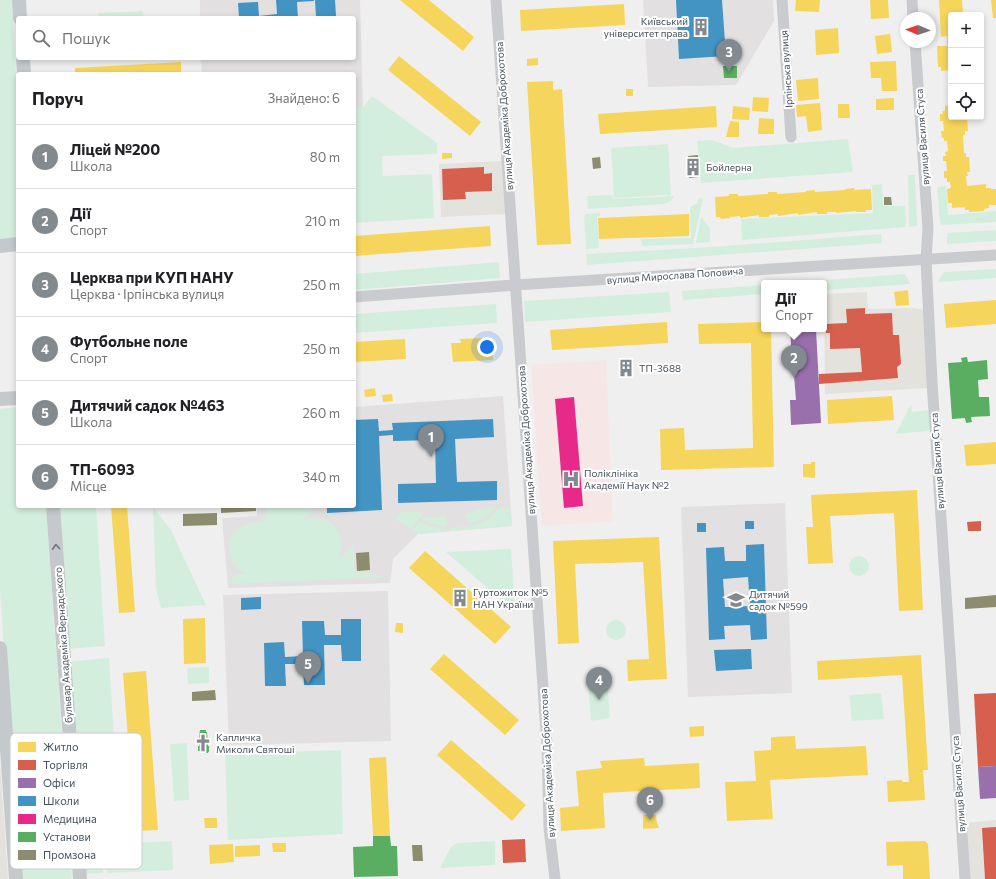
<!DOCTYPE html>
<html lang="uk">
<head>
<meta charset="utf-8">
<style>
	:root { --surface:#fff; --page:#f6f6f6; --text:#202124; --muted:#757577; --line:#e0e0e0; --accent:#82898f }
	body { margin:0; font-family:Commissioner,sans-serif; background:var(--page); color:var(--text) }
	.controls { position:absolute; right:12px; top:12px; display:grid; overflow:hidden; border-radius:4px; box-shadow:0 2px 6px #0003 }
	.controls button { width:36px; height:36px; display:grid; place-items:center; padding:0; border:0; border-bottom:1px solid var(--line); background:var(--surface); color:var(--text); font:20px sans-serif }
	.compass { position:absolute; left:900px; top:12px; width:36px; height:36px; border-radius:50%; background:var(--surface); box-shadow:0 2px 6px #0003; rotate:272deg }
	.you { position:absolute; left:487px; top:347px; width:14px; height:14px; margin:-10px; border:3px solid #fff; border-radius:50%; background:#1a73e8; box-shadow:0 0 0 6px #1a73e833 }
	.badge { display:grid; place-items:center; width:26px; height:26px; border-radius:50%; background:var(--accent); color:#fff; font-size:13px; font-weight:700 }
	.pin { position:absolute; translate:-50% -33px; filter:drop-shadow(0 1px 2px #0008) }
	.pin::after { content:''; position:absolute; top:21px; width:14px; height:12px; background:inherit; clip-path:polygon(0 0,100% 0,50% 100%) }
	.popup { position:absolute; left:761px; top:280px; width:66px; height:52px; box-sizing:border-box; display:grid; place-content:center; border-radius:4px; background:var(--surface); filter:drop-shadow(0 1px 3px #0005); font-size:13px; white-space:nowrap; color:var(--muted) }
	.popup b { font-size:15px; color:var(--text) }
	.popup::after { content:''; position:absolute; left:50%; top:100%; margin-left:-8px; border:8px solid transparent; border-top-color:var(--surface) }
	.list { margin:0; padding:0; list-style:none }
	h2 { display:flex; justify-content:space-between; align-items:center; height:52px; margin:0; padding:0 16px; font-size:17px }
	h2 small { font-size:13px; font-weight:400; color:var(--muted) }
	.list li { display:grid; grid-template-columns:26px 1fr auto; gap:12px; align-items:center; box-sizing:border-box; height:64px; padding:0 16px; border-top:1px solid var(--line) }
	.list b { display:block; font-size:15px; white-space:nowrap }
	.list p { margin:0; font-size:13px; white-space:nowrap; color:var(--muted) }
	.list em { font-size:13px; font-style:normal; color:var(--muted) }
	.icon { flex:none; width:22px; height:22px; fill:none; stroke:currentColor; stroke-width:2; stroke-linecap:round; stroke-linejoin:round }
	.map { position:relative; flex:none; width:996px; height:879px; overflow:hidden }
	.search { position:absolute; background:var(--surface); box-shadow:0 2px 6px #0003; left:16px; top:16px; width:340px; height:44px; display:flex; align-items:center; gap:10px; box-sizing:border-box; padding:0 14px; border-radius:4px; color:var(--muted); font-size:15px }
	.panel { position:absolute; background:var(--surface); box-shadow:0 2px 6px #0003; left:16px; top:72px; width:340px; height:436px; border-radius:4px }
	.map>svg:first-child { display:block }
</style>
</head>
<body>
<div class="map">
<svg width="996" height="879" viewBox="0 0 996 879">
	<rect width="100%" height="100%" fill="#f0efef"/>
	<path fill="#e4e2dd" d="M502,161L506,214L441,217L439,164Z
		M867,292L868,309L913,308L925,310L929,388L825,394L824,294Z
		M0,762L8,879H0Z
		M996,820V879H968L965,823Z"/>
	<path fill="#e2e0e1" d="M200,0H360L363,107H354V74H202L201,58H354V18H200Z
		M643,0H773L774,21L736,85L648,87Z
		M503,396L512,526L418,534L393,559L390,583L228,588L222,518L257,516V506H354V407Z
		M785,503L792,693L688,697L681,507Z
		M388,591L391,741L229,745L223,595Z"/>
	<path fill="#f6e7e6" d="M606,360L613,521L542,526L531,365Z"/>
	<path fill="#d4eedd" d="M0,0H12L18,109V238L0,239Z
		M143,11L144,18H99L98,13Z
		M372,96L437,143V154L382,156L383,176L432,174L434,218L354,223V107H363Z
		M848,139L853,172L701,183L697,141L712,140L733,148Z
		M668,144L671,195L614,198L611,148Z
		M908,175H915L917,226L909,227Z
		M882,184L883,206H905L906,227L742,240L741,219L873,213L872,185Z
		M946,186L948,215L996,211V222L942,225L940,222L937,187Z
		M613,195V199L674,196L671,201L664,204L588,209L587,196Z
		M698,198H703L693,244L642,246L641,239L691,238L690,207L698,203Z
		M600,213V216L597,217L599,248L586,249L584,216L586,214Z
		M701,217L710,228V242L696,243Z
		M996,230V241L947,244V233Z
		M881,234L882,243L587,265L586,254L712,247Z
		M499,262L500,278L354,290V274Z
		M996,269V278L938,282L944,272Z
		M905,274L910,284L824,290V283H786Z
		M764,285V294L683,300L682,291Z
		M669,292L671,312L525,322L524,301Z
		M496,304L497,323L354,333V314Z
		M911,404L912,412L930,410L931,428L928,431L896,434Z
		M18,407V506H46L72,879H20L0,590V409Z
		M57,506H96L105,646L67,649Z
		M267,506H309L312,512L302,520C308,519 315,518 321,519C340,521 346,548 337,562L354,544V570L383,577L231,584L233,575L246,574C228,566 222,541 239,528C246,523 254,522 263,522Z
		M153,507L171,530L206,605L161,608L156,588Z
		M496,507C489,516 480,522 469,523L465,514L482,509Z
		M500,507H510L512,526L450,531L451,528C472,527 487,524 500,507Z
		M403,512H420L424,513L411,529L396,519L398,514Z
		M426,516V518L446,516L447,526H440L422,520Z
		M420,522L434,527L447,529V531L418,534L413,530Z
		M511,549L515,612L446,552Z
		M849 566a10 10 0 1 1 20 0a10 10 0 1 1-20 0Z
		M606 630a10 10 0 1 1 20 0a10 10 0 1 1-20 0Z
		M109,658L117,787L104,788L105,824L128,832L78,835L66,662Z
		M209,667V683L188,684L187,668Z
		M607,678L610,718L591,721L588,681Z
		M881,693L884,719L852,721L849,695Z
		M187,743L189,800L174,801L170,744Z
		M341,750L343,834L228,840L225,754Z
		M172,841L173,870L107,873L106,844Z
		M495,841V865L440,868L451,847L457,843Z
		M103,844V873L81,874L79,846Z"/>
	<path fill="#f6d55c" d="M400,0H429L474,37L463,51Z
		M796,0H820L819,12L795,11Z
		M870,0H888L889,18L871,19Z
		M939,0H962L963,15H951V70L941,71V67H938L937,46H947V36L941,37Z
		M991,0H996V18H993Z
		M624,4L625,25L521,31L520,10Z
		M838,28L839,53L816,55L815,30Z
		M890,34L892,52L877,54L875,36Z
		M399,56L481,122L470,136L388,70Z
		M538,58V65L527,66V59Z
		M896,61L897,91H882L881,78H871L870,62Z
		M181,62V74H75V68Z
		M818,78L819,99L798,101L796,80Z
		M553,81V90L562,89L571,244L537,245L527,82Z
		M626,89H633V96H626Z
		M753,97L769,98L768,112L752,111Z
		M894,98V110H876V99Z
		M820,103L822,130L808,132L806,116L797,117L796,105Z
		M838,104H849L850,118H838Z
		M951,105V117H967L968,131H965V135H963L964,153H966V157H969L970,172H967L968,176H966L967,186L986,184V188H991V189H996V205H989V208L984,209V211L969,212V210H965V207L952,208V203H948L947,189L951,188L950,182H947V178H944V171H947L946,161H943V156H946L945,152L948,151L947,141H944V138H942L941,131H944L943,121H940V114H943L942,111H945V106Z
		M716,106L717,127L600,134L598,114Z
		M733,106L750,108L749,120L732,119Z
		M759,118L774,119V134H758Z
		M730,121L739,122V137H726Z
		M442,153H452V158L442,159Z
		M854,188V190L871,189L872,210H866V212H856V211L836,213V212H827V214H817V212L798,215V213L778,216V214L769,215V217H759V215L740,218V216L730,217V218L721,219L720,217H716L715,197L729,196V194H738V196L768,194V192H777V194L806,192V191L815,190V192L845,190V189Z
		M689,214V236L599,239L598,218Z
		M490,226L491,246L354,256V236Z
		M908,290L909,305L896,306L894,292Z
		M996,300V324L946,328L944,304Z
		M667,322L668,343L552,350L550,330Z
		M764,322V329H771L774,467L661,470L660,429L684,428L685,450L753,448L751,343L699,344L698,324Z
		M483,338V341H492L493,360L453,362L451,343H461L460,339Z
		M405,339L406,359L354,362V342Z
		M630,358L631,376L622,377L621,359Z
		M375,388L376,396L365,397L364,390Z
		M392,394L393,401L383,402L382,395Z
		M892,396L894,420L828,424L827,400Z
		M996,442V464L966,466L964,445Z
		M811,462H815V478L803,477V464H811Z
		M917,490L923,610L899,611L894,513L830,516L833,563L808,564L806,527H813L811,495Z
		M111,506H127L135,612L119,613Z
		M659,537L667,679L628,681L627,660L649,659L643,562L575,564L579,643L558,644L553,541Z
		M425,551L511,627L495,644L409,568Z
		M205,618L206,663L184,664L183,619Z
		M396,623H403V633L395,632Z
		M444,654L519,720L505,735L430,669Z
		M921,655L928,770H923L925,800L888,802L887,781L902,780V782H909L902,675L818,680L817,661Z
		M146,671L158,830L135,831L123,673Z
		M704,726V736L690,737L689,727Z
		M795,736L796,749L866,746L868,775L770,780L773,819L727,821L725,782L756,781L754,751L771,750V737Z
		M451,740L526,805L512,821L437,755Z
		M386,757L390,836H373L369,758Z
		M644,758L645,766L699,763L700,788L603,793L605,828L561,831L560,808L579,806L576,771L602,768L600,761Z
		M643,815H656L657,824H658L659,828L643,829Z
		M204,818H217V828H205Z
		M925,841L928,844L930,879H903V865L887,866L886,842Z
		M272,843H286V852H273Z
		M233,844L234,862L210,864L209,845Z
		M260,845V856L235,857V846Z"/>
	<path fill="#d6604d" d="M484,167V174L492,173V191L465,192L466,199L443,200L442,169Z
		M865,308V314L892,313L893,335H899L901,364L897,367L898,378L819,384V374L862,372L860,348L830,349V333H826V324L847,323L846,309Z
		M981,521V531H968L967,522Z
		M996,693V766L978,767L974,694Z
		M996,827V879H985L982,828Z
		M525,839L526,862L503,863L502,840Z"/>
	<path fill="#9970ab" d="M790,329H816L821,423L791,425L790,400H796L794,375H793Z
		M996,766V798L980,799L978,767Z"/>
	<path fill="#4393c3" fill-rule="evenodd" d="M276,0H314V1L297,2L298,18H239L238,3L258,2L259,16L277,14Z
		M315,0H335L336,16L316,17Z
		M676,0H722L726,56L679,59Z
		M378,419L379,431L393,430L392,423L493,419L494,437L455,439L457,482L497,481V500L398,503V484L436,483L435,440L393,441V435L379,436L382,510L327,513V506H354V420Z
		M745,521H754V529H745Z
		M697,523H706V532H697Z
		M764,544L767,639L751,640L750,625L724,626L725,639L709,640L706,548L724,547L725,561H746V545ZM748,577L750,606L725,607L723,579Z
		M261,597V609L241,610V598Z
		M341,619H361V661H342L341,645H324L325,685H304L303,664H285L286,686H265L264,643L284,642L285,657L303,656L302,621H324L325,635H341Z
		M751,649L752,669L716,671L714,650Z"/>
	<path fill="#e7298a" d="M574,397L583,506L564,508L555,399Z"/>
	<path fill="#5aae61" d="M723,66H737V78H724Z
		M967,357L968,362L987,360L988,379L978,380L979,397H989L990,416L971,417L972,422L966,423L965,418L952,419L948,363L962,362L961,358Z
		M200,730H206V732H207L208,746H209V751L208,753H200V751H198V746H199V736Z
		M373,836H390L391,846H397L398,876L354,877L353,847L373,846Z"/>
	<path fill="#8c8c6e" d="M698,155L699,177L689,178L688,156Z
		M600,157L601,168L593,169L592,158Z
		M884,197H891L892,205H884Z
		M221,506H256V511L221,513Z
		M217,513V525L183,526V514Z
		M369,552L370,570L357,571L356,553Z
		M996,595V607L965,609V598Z
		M215,690L216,700L192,701V692Z
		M412,845H422L423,861H413Z"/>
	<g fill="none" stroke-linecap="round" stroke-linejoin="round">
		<path stroke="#c9cbce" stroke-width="11" d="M496,0L547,746L549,828L555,879
			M782,0L791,137
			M912,0L913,18
			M915,42L928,229L926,260L932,382L965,879
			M354,297L515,285L996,255"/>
		<path stroke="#c6c9cc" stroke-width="14" d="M19,0L20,18
			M23,58L24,74
			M0,246L18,244
			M0,399L18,398
			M53,506L80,879
			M0,648L16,879"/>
	</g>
	<defs><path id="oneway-chevron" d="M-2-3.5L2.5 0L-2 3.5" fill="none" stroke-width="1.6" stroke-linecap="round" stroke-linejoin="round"/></defs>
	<use stroke="#6d767d" href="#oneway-chevron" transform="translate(56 547) rotate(-94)"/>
	<defs>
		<g id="building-bare" transform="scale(1.38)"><path d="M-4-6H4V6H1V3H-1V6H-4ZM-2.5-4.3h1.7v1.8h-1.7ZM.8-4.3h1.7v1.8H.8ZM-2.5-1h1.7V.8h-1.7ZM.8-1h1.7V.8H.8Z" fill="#82898f" stroke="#fff" stroke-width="2.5" paint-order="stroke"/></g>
		<g id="hospital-bare" transform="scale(1.38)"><path d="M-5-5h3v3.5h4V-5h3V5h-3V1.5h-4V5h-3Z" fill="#82898f" stroke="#fff" stroke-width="2.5" paint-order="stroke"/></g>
		<g id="school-bare" transform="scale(1.38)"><path d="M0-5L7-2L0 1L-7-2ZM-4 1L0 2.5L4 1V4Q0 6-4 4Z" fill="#82898f" stroke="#fff" stroke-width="2.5" paint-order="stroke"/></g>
		<g id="church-bare" transform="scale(1.38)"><path d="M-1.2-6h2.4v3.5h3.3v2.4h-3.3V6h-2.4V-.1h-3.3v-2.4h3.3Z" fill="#82898f" stroke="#fff" stroke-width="2.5" paint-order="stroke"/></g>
	</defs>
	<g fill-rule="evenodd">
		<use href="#building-bare" x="701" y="27"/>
		<use href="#building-bare" x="693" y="167"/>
		<use href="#building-bare" x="626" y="368"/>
		<use href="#hospital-bare" x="571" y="479"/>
		<use href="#building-bare" x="460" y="598"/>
		<use href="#school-bare" x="736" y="600"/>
		<use href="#church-bare" x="203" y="743"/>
	</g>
	<g text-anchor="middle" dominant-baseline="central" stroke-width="4" stroke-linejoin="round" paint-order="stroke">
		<g font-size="10" fill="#47525b" stroke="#fff" text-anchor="start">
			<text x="688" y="21" text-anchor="end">Київський<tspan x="688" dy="12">університет права</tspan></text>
			<text x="706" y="167">Бойлерна</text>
			<text x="639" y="368">ТП-3688</text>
			<text x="584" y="473">Поліклініка<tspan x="584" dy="12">Академії Наук №2</tspan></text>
			<text x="473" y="592">Гуртожиток №5<tspan x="473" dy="12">НАН України</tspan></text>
			<text x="749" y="594">Дитячий<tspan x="749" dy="12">садок №599</tspan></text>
			<text x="216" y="737">Капличка<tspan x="216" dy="12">Миколи Святоші</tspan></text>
		</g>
		<g font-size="10" fill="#47525b" stroke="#fff">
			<text transform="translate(786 69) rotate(-94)">Ірпінська вулиця</text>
			<text transform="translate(504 116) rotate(-94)">вулиця Академіка Доброхотова</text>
			<text transform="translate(922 137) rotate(-94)">вулиця Василя Стуса</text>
			<text transform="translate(675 275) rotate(-4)">вулиця Мирослава Поповича</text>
			<text transform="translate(526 440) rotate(-94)">вулиця Академіка Доброхотова</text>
			<text transform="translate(937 461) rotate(-94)">вулиця Василя Стуса</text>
			<text transform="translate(63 645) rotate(-94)">бульвар Академіка Вернадського</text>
			<text transform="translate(547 763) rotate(-93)">вулиця Академіка Доброхотова</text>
			<text transform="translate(958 784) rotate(-94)">вулиця Василя Стуса</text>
		</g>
	</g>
	<rect x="10" y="733" width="132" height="136" rx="6" fill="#fff" stroke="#c8cbce" stroke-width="1"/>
	<rect x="18" y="742" width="18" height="10" fill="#f6d55c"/>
	<rect x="18" y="760" width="18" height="10" fill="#d6604d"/>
	<rect x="18" y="778" width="18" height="10" fill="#9970ab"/>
	<rect x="18" y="796" width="18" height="10" fill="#4393c3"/>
	<rect x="18" y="814" width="18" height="10" fill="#e7298a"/>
	<rect x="18" y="832" width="18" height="10" fill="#5aae61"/>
	<rect x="18" y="850" width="18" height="10" fill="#8c8c6e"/>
	<g font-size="11" fill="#47525b">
		<text x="43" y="751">Житло</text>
		<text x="43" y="769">Торгівля</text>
		<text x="43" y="787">Офіси</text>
		<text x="43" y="805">Школи</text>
		<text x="43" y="823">Медицина</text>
		<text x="43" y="841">Установи</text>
		<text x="43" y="859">Промзона</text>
	</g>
</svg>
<div class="controls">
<button>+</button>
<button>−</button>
<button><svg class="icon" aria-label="locate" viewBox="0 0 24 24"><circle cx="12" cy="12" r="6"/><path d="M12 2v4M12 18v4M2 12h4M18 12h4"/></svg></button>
</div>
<svg class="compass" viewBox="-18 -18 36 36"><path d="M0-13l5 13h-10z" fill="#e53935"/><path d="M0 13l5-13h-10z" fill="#757577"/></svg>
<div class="you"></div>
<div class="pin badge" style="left:431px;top:457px">1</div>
<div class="pin badge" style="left:794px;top:378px">2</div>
<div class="popup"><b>Дії</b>Спорт</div>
<div class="pin badge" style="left:729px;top:72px">3</div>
<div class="pin badge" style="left:599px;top:700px">4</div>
<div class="pin badge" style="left:308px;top:684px">5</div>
<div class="pin badge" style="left:650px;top:820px">6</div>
<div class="search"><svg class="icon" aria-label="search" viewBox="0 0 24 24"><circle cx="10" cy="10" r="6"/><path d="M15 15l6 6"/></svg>Пошук</div>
<section class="panel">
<h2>Поруч<small>Знайдено: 6</small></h2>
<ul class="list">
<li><span class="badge">1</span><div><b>Ліцей №200</b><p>Школа</p></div><em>80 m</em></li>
<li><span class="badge">2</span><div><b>Дії</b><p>Спорт</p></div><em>210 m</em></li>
<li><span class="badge">3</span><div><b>Церква при КУП НАНУ</b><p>Церква · Ірпінська вулиця</p></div><em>250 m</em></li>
<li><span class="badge">4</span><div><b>Футбольне поле</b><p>Спорт</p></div><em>250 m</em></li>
<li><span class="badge">5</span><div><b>Дитячий садок №463</b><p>Школа</p></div><em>260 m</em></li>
<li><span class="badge">6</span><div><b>ТП-6093</b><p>Місце</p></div><em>340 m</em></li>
</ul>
</section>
</div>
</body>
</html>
